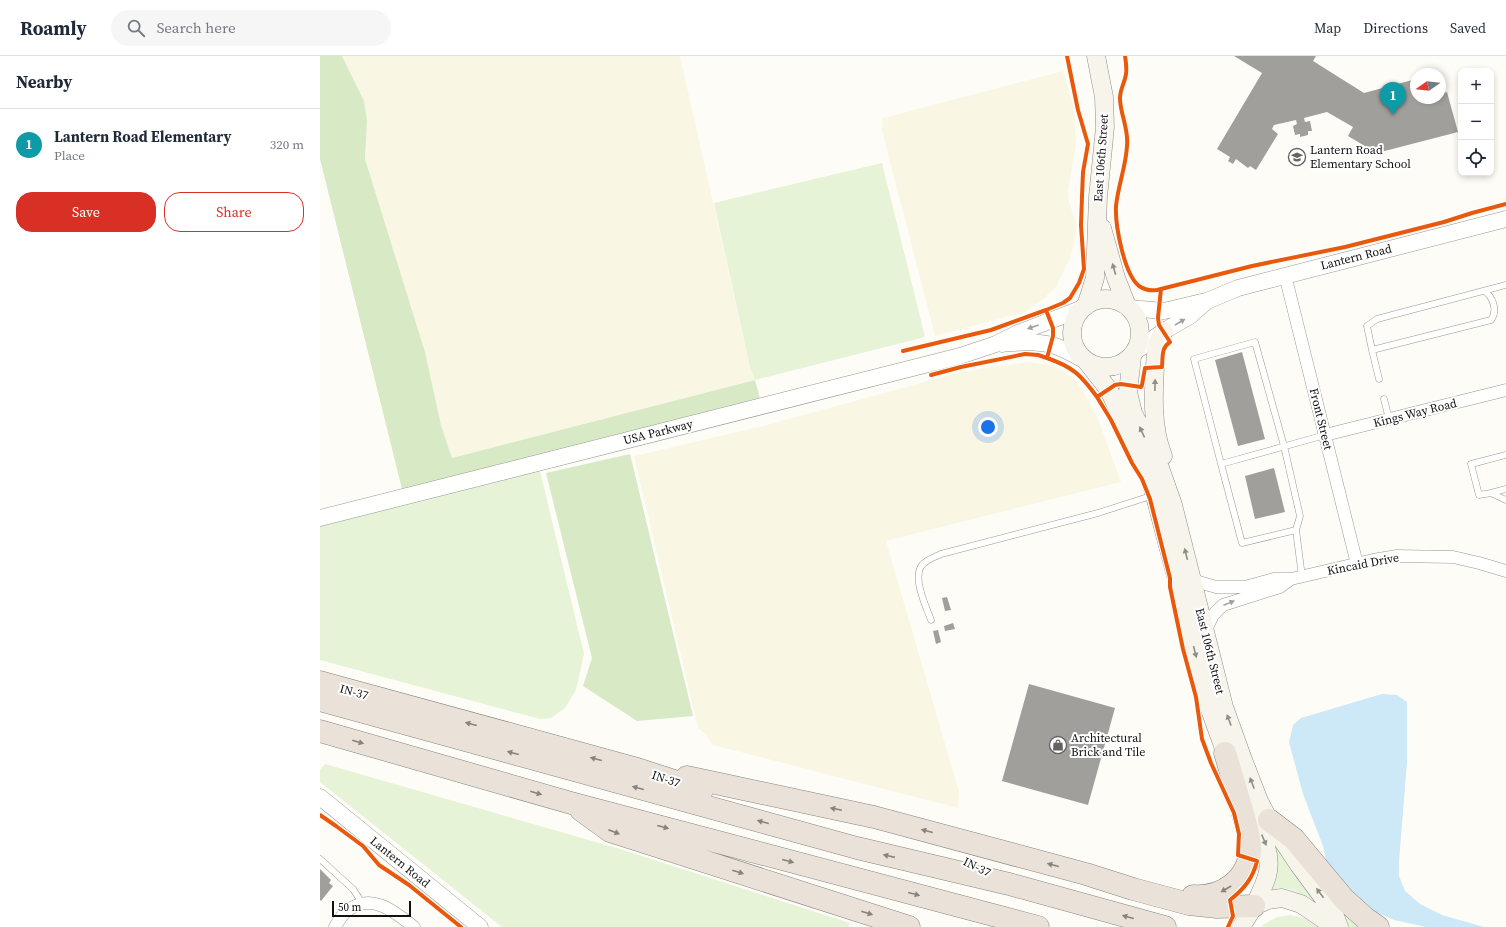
<!DOCTYPE html>
<html lang="en">
<head>
<meta charset="utf-8">
<style>
	:root { --surface:#fff; --page:#f6f6f7; --text:#1f2937; --muted:#747a83; --line:#e0e1e3; --accent:#d93025 }
	body { margin:0; font-family:"Source Serif 4",serif; background:var(--page); color:var(--text) }
	.controls { position:absolute; right:12px; top:12px; display:grid; overflow:hidden; border-radius:8px; box-shadow:0 2px 6px #0003 }
	.controls button { width:36px; height:36px; display:grid; place-items:center; padding:0; border:0; border-bottom:1px solid var(--line); background:var(--surface); color:var(--text); font:20px sans-serif }
	.compass { position:absolute; left:1090px; top:12px; width:36px; height:36px; border-radius:50%; background:var(--surface); box-shadow:0 2px 6px #0003; rotate:256deg }
	.scale { position:absolute; left:12px; bottom:10px; width:79px; box-sizing:border-box; padding-left:4px; border:2px solid #111; border-top:0; font-size:11px; line-height:14px; white-space:nowrap; color:#111; -webkit-text-stroke:3px #fff; paint-order:stroke }
	.you { position:absolute; left:668px; top:371px; width:14px; height:14px; margin:-10px; border:3px solid #fff; border-radius:50%; background:#1a73e8; box-shadow:0 0 0 6px #1a73e833 }
	.badge { display:grid; place-items:center; width:26px; height:26px; border-radius:50%; background:var(--accent); color:#fff; font-size:13px; font-weight:700 }
	.pin { position:absolute; translate:-50% -33px; filter:drop-shadow(0 1px 2px #0008) }
	.pin::after { content:''; position:absolute; top:21px; width:14px; height:12px; background:inherit; clip-path:polygon(0 0,100% 0,50% 100%) }
	.list { margin:0; padding:0; list-style:none }
	h2 { display:flex; justify-content:space-between; align-items:center; height:52px; margin:0; padding:0 16px; font-size:17px }
	h2 small { font-size:13px; font-weight:400; color:var(--muted) }
	.list li { display:grid; grid-template-columns:26px 1fr auto; gap:12px; align-items:center; box-sizing:border-box; height:72px; padding:0 16px; border-top:1px solid var(--line) }
	.list b { display:block; font-size:15px; white-space:nowrap }
	.list p { margin:0; font-size:13px; white-space:nowrap; color:var(--muted) }
	.list em { font-size:13px; font-style:normal; color:var(--muted) }
	.actions { display:flex; gap:8px; padding:12px 16px }
	.actions a { flex:1; padding:9px 0; border:1px solid var(--accent); border-radius:16px; text-align:center; font-size:14px; color:var(--accent) }
	.actions .main { background:var(--accent); color:#fff }
	.icon { flex:none; width:22px; height:22px; fill:none; stroke:currentColor; stroke-width:2; stroke-linecap:round; stroke-linejoin:round }
	.map { position:relative; flex:none; width:1186px; height:871px; overflow:hidden }
	header { display:flex; align-items:center; gap:24px; box-sizing:border-box; height:56px; padding:0 20px; background:var(--surface); border-bottom:1px solid var(--line) }
	header strong { font-size:19px }
	nav { display:flex; gap:22px; margin-inline-start:auto; font-size:14px }
	.search { width:280px; height:36px; background:var(--page); display:flex; align-items:center; gap:10px; box-sizing:border-box; padding:0 14px; border-radius:22px; color:var(--muted); font-size:15px }
	main { display:flex }
	aside { flex:1; background:var(--surface) }
	.map>svg:first-child { display:block }
</style>
</head>
<body>
<header>
<strong>Roamly</strong>
<div class="search"><svg class="icon" aria-label="search" viewBox="0 0 24 24"><circle cx="10" cy="10" r="6"/><path d="M15 15l6 6"/></svg>Search here</div>
<nav><a>Map</a><a>Directions</a><a>Saved</a></nav>
</header>
<main>
<aside>
<h2>Nearby<small></small></h2>
<ul class="list">
<li><span class="badge" style="background:#0f9aa8">1</span><div><b>Lantern Road Elementary</b><p>Place</p></div><em>320 m</em></li>
</ul>
<div class="actions"><a class="main">Save</a><a>Share</a></div>
</aside>
<div class="map">
<svg width="1186" height="871" viewBox="0 0 1186 871">
	<rect width="100%" height="100%" fill="#fdfcf7"/>
	<path fill="#f9f7e4" d="M22,0H360L430,311L435,324L132,402L121,369L105,296L45,103L47,65Z
		M743,15L754,52L756,88L748,135L749,146L757,169L751,200L736,231L722,244L705,256L615,280L562,74L563,62Z
		M709,306L731,309L753,321L763,334L778,363L801,426L566,485L639,736L638,752L393,689L384,677L378,672L314,400L443,370L645,315Z"/>
	<path fill="#e7f3d7" d="M562,107L605,281L435,324L430,311L394,147Z
		M220,415L264,598L256,634L245,652L231,662L220,663L0,604V470Z
		M5,708L300,793L530,867L528,871H182L0,726V714Z
		M953,785L997,848L995,850C983,838 968,828 951,834C957,817 961,802 953,785Z
		M986,804L1044,871H1028L1024,859Z
		M970,859L984,862L997,871H946L941,870L957,861Z"/>
	<path fill="#d8eac5" d="M0,0H22L44,45L47,65L45,103L105,296L121,369L132,402L435,324L440,342L134,421L82,433L0,103Z
		M310,398L373,660L317,665L263,630L272,602L226,417Z"/>
	<path fill="#cde8f7" d="M1062,638L1077,639L1087,646V706L1079,805V820L1085,835L1100,848L1122,859L1164,871H1106L1074,864L1058,857L1040,846L1007,810L1003,790L983,738L969,686L973,669L981,662Z"/>
	<path fill="#a19f9c" d="M914,0H996L993,5L1044,37L1096,23V42H1120V38L1127,36L1138,76L1057,97L1054,90L1048,92L1028,80L1033,71L1007,56L984,62L985,66L990,65L992,75H988V79L980,81V78L975,79L973,70L977,68L976,64L954,69L952,73L958,78L936,114L930,110L928,112L916,103L913,108L908,105L910,101L897,93L942,17Z
		M922,296L945,383L918,390L895,304Z
		M954,412L965,456L935,463L925,420Z
		M627,541L631,554L625,555L622,542Z
		M633,567L635,573L625,575L624,570Z
		M618,574L621,586L616,588L613,575Z
		M709,628L795,652L768,749L682,725Z
		M0,813L11,824L9,827L13,830L1,845L0,844Z"/>
	<g fill="none" stroke-linecap="round" stroke-linejoin="round">
		<g stroke="#979795" stroke-width="7">
			<path id="service" d="M1164,235C1173,240 1178,255 1171,264L1052,294L1047,270L1057,263L1186,229
				M1052,294L1059,323
				M1064,343L1069,363
				M901,408L922,487L976,474
				M1186,433L1171,437L1186,444
				M1171,437L1159,439L1151,408L1186,399
				M982,521L976,474L980,460L964,390L935,286L874,303L901,408L1005,379
				M611,564C606,550 592,522 602,509C607,503 615,501 621,498L778,457L834,439
				M0,803L33,833L42,847"/>
		</g>
		<g stroke="#979795" stroke-width="13">
			<path id="minor" d="M965,219L1037,508
				M1005,379L1186,334
				M872,524L896,531H925L954,523H971L1053,504L1077,500L1133,501L1159,507L1186,515
				M885,576L893,559L903,549L960,531L971,523
				M15,871C18,866 21,860 26,856C50,835 74,855 94,871"/>
		</g>
		<g stroke="#979795" stroke-width="17">
			<path id="tertiary" d="M809,252L844,255L886,245
				M682,288C694,287 708,285 720,287C736,288 751,297 764,304
				M816,295L844,275L870,260L887,245L918,232L1186,163
				M0,462L640,300L676,288L698,277L763,252
				M0,741L160,871"/>
		</g>
		<g stroke="#8e8d8b" stroke-width="19">
			<path id="secondary" d="M782,172L796,222L807,250
				M752 277a34 34 0 1 1 68 0a34 34 0 1 1-68 0Z
				M766,250L775,222L778,141L785,71L784,41L776,0
				M812,301L808,336L813,357L840,412L853,449L904,651L922,701L939,745L949,764L979,809L1013,855L1019,871
				M767,306L789,334L831,425L866,558L889,651L910,709
				M843,400C830,367 834,329 836,294L838,286L844,275
				M928,751C938,773 954,795 947,820C944,830 939,839 935,849
				M921,871L934,850L948,844L962,842L981,848L1015,871"/>
		</g>
		<g stroke="#858482" stroke-width="23">
			<path id="motorway" d="M0,626L314,712L382,734
				M0,644L537,792L689,828L845,871
				M0,675L251,747L718,871
				M367,721L554,761L766,818L813,833L869,848L897,851L934,850
				M261,754L290,775L589,871
				M949,764L974,783L1024,843L1045,862L1058,871
				M873,840C901,842 929,824 930,793C930,780 925,766 922,754C916,735 911,716 905,697"/>
		</g>
		<use href="#service" stroke="#fffffe" stroke-width="6"/>
		<use href="#minor" stroke="#fffffe" stroke-width="12"/>
		<use href="#tertiary" stroke="#fffffe" stroke-width="16"/>
		<use href="#secondary" stroke="#f6f4eb" stroke-width="18"/>
		<use href="#motorway" stroke="#eae1d8" stroke-width="22"/>
		<g stroke="#fff" stroke-width="6">
			<path id="cycleway" d="M747,0L758,54L768,88L763,116L762,140L761,169L764,213L759,227L750,242L743,247L726,254L733,272V280L727,302C753,311 761,319 777,341L795,329L801,328L821,331L822,329L825,312L842,311C843,300 841,292 850,286L839,269L838,262L841,233
				M805,0C806,6 807,12 806,18C805,26 800,33 800,42C800,58 809,73 807,90C806,110 798,130 796,150C795,169 804,218 819,230C825,234 831,235 837,234L932,210L1025,191L1124,166L1152,157L1186,148
				M583,295L671,274L726,254
				M611,319L641,311L705,298L718,299L727,302
				M777,341L791,364L812,407L822,423L830,443L850,522V531L863,593L876,641L882,683L891,707L914,757L919,778L918,799L937,805C933,822 924,833 910,844L913,860L908,871
				M0,759L16,770L43,790L59,809L89,829L141,871"/>
		</g>
		<use href="#cycleway" stroke="#e8590c" stroke-width="4"/>
	</g>
	<defs><path id="oneway-solid" d="M-6-.8H1V-3.2L6.5 0L1 3.2V.8H-6Z"/></defs>
	<g fill="#8f8e89">
		<use href="#oneway-solid" transform="translate(794 213) rotate(-105)"/>
		<use href="#oneway-solid" transform="translate(835 329) rotate(-89)"/>
		<use href="#oneway-solid" transform="translate(822 376) rotate(-115)"/>
		<use href="#oneway-solid" transform="translate(866 498) rotate(-104)"/>
		<use href="#oneway-solid" transform="translate(875 596) rotate(76)"/>
		<use href="#oneway-solid" transform="translate(909 664) rotate(-110)"/>
		<use href="#oneway-solid" transform="translate(932 727) rotate(-111)"/>
		<use href="#oneway-solid" transform="translate(944 784) rotate(67)"/>
		<use href="#oneway-solid" transform="translate(1000 837) rotate(-127)"/>
	</g>
	<g fill="#a0a09f">
		<use href="#oneway-solid" transform="translate(860 266) rotate(-31)"/>
		<use href="#oneway-solid" transform="translate(713 271) rotate(161)"/>
		<use href="#oneway-solid" transform="translate(909 547) rotate(-22)"/>
	</g>
	<g fill="#88837e">
		<use href="#oneway-solid" transform="translate(151 668) rotate(-165)"/>
		<use href="#oneway-solid" transform="translate(38 686) rotate(16)"/>
		<use href="#oneway-solid" transform="translate(193 697) rotate(-165)"/>
		<use href="#oneway-solid" transform="translate(276 703) rotate(-165)"/>
		<use href="#oneway-solid" transform="translate(318 732) rotate(-165)"/>
		<use href="#oneway-solid" transform="translate(216 737) rotate(16)"/>
		<use href="#oneway-solid" transform="translate(516 753) rotate(-168)"/>
		<use href="#oneway-solid" transform="translate(443 766) rotate(-165)"/>
		<use href="#oneway-solid" transform="translate(343 771) rotate(15)"/>
		<use href="#oneway-solid" transform="translate(607 775) rotate(-165)"/>
		<use href="#oneway-solid" transform="translate(294 776) rotate(21)"/>
		<use href="#oneway-solid" transform="translate(569 800) rotate(-167)"/>
		<use href="#oneway-solid" transform="translate(468 805) rotate(15)"/>
		<use href="#oneway-solid" transform="translate(733 809) rotate(-165)"/>
		<use href="#oneway-solid" transform="translate(418 816) rotate(18)"/>
		<use href="#oneway-solid" transform="translate(906 833) rotate(150)"/>
		<use href="#oneway-solid" transform="translate(594 838) rotate(15)"/>
		<use href="#oneway-solid" transform="translate(547 857) rotate(18)"/>
		<use href="#oneway-solid" transform="translate(808 861) rotate(-165)"/>
	</g>
	<defs>
		<g id="school-ring" transform="scale(0.9)"><circle r="9.5" fill="#fff" stroke="#646362" stroke-width="1.5"/><path d="M0-5L7-2L0 1L-7-2ZM-4 1L0 2.5L4 1V4Q0 6-4 4Z" fill="#646362"/></g>
		<g id="shop-ring" transform="scale(0.9)"><circle r="9.5" fill="#fff" stroke="#646362" stroke-width="1.5"/><path d="M-5-2.5h2.3a2.7 3.5 0 0 1 5.4 0H5L5.5 6h-11ZM-1.5-2.5h3a1.5 2.3 0 0 0-3 0Z" fill="#646362"/></g>
	</defs>
	<g fill-rule="evenodd">
		<use href="#school-ring" x="977" y="101"/>
		<use href="#shop-ring" x="738" y="689"/>
	</g>
	<g text-anchor="middle" dominant-baseline="central" stroke-width="4" stroke-linejoin="round" paint-order="stroke">
		<g font-size="12" fill="#111" stroke="#fff" text-anchor="start">
			<text x="990" y="94">Lantern Road<tspan x="990" dy="14">Elementary School</tspan></text>
			<text x="751" y="682">Architectural<tspan x="751" dy="14">Brick and Tile</tspan></text>
		</g>
		<g font-size="12" fill="#111" stroke="#fff">
			<text transform="translate(781 102) rotate(-86)">East 106th Street</text>
			<text transform="translate(1036 201) rotate(-14)">Lantern Road</text>
			<text transform="translate(1095 357) rotate(-14)">Kings Way Road</text>
			<text transform="translate(1001 363) rotate(76)">Front Street</text>
			<text transform="translate(338 376) rotate(-14)">USA Parkway</text>
			<text transform="translate(1043 508) rotate(-11)">Kincaid Drive</text>
			<text transform="translate(890 595) rotate(76)">East 106th Street</text>
			<text transform="translate(34 636) rotate(15)">IN-37</text>
			<text transform="translate(346 723) rotate(18)">IN-37</text>
			<text transform="translate(80 806) rotate(39)">Lantern Road</text>
			<text transform="translate(657 811) rotate(26)">IN-37</text>
		</g>
	</g>
</svg>
<div class="controls">
<button>+</button>
<button>−</button>
<button><svg class="icon" aria-label="locate" viewBox="0 0 24 24"><circle cx="12" cy="12" r="6"/><path d="M12 2v4M12 18v4M2 12h4M18 12h4"/></svg></button>
</div>
<svg class="compass" viewBox="-18 -18 36 36"><path d="M0-13l5 13h-10z" fill="#e53935"/><path d="M0 13l5-13h-10z" fill="#747a83"/></svg>
<div class="scale">50 m</div>
<div class="you"></div>
<div class="pin badge" style="left:1073px;top:59px;background:#0f9aa8">1</div>
</div>
</main>
</body>
</html>
